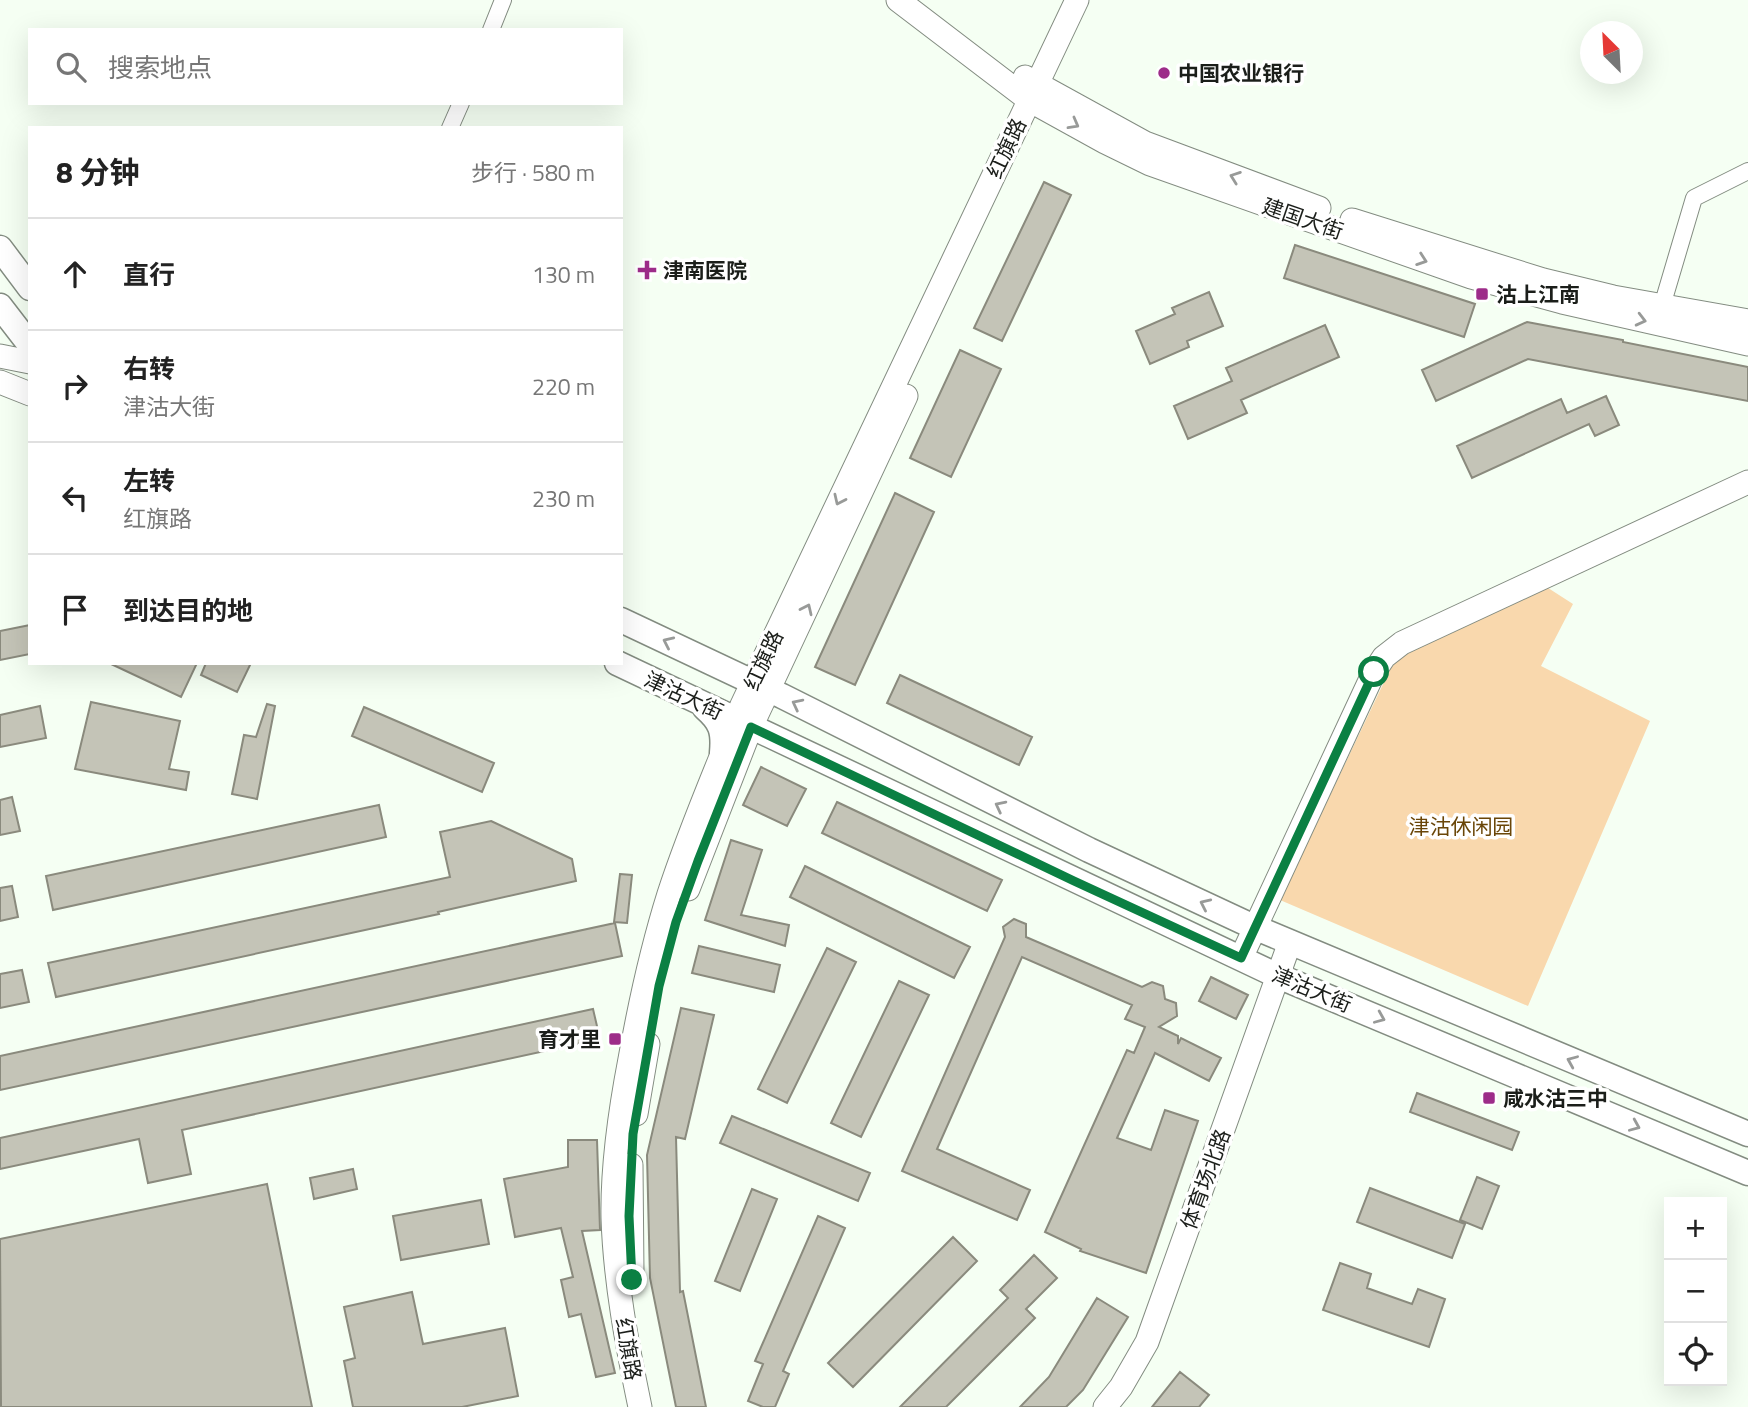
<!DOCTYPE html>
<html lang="zh">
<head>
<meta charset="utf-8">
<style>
	:root { --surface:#fff; --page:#f2f2f2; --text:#222; --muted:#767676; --line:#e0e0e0 }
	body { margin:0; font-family:"Titillium Web","Noto Sans SC",sans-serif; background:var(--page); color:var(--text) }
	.controls { position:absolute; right:21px; bottom:21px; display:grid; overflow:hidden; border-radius:0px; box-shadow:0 7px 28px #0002 }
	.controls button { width:63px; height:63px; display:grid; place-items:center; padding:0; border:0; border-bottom:2px solid var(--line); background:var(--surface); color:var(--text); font:35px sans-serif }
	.compass { position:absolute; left:1580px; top:21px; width:63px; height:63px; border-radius:50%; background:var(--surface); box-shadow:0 7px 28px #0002; rotate:336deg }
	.stop { position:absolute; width:21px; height:21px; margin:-16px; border:5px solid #0b8043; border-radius:50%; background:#fff }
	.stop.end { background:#0b8043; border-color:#fff; box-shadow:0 2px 7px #0008 }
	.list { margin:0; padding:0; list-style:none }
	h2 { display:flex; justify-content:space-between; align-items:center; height:91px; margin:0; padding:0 28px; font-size:30px }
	h2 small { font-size:23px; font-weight:400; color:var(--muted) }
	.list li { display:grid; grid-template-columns:46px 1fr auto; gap:21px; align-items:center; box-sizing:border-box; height:112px; padding:0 28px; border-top:2px solid var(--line) }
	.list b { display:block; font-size:26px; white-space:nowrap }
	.list p { margin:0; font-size:23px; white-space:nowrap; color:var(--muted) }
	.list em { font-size:23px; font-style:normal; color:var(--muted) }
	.icon { flex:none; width:38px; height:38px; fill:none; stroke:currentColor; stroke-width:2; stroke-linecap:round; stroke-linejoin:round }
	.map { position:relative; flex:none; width:1748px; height:1407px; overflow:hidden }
	.search { position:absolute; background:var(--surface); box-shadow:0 7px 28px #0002; left:28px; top:28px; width:595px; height:77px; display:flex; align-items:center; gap:18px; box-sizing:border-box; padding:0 24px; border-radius:0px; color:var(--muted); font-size:26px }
	.panel { position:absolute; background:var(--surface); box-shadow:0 7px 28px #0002; left:28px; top:126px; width:595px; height:539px; border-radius:0px }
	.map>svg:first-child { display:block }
</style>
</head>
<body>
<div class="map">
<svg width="1748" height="1407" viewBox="0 0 1748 1407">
	<rect width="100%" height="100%" fill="#f5fff3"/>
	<path fill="#f9d8ad" d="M1545,586L1573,604L1541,666L1650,721L1528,1006L1280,900L1396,657Z"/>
	<path fill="#c4c4b7" stroke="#8a8a7d" stroke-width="2" d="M1044,182L1071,195L1002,341L974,328Z
		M1295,245L1475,304L1464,337L1284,278Z
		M1209,292L1223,326L1187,341L1189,347L1150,364L1136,331L1175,314L1172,308Z
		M1527,322L1623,340V342L1748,367V401L1528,359L1436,401L1422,370Z
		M1325,325L1339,357L1241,400L1247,413L1188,439L1174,406L1232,381L1226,368Z
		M960,350L1001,369L951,477L910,458Z
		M1606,396L1619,425L1595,436L1589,424L1472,478L1457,446L1561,399L1567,413Z
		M895,493L934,512L855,685L815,667Z
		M30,625V654L0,660V631Z
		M109,663H197L181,697Z
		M206,663H251L237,692L201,675Z
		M900,675L1032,737L1019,765L887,703Z
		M91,702L180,721L169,769L189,772L186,790L75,769Z
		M267,704L275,706L257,799L232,794L244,735L256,737Z
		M40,706L46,738L0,747V715Z
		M364,707L494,763L482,792L352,736Z
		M761,767L806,789L787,826L743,805Z
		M12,797L20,831L0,835V800Z
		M837,802L1002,880L987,911L822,833Z
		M379,805L386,837L53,910L46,876Z
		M491,821L572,859L576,881L438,912L439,914L56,997L48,963L450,877L440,832Z
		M731,840L762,850L741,915L789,925L785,946L705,920Z
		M805,866L970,947L954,978L790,897Z
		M620,874L632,875L627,923L614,922Z
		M12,886L18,917L0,921V888Z
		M1014,919L1026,924V937L1142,987L1152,982L1163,986L1165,999L1176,1003L1177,1016L1159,1027L1178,1036V1044L1181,1038L1221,1058L1209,1081L1155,1053L1117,1138L1151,1150L1165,1110L1198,1121L1146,1273L1080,1251L1081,1249L1045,1232L1127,1050L1134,1053L1145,1027L1125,1019L1132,1005L1022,957L937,1149L1030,1190L1017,1220L902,1171L1005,937L1003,927Z
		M615,923L622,956L0,1090V1056Z
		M699,946L780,965L774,992L692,973Z
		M827,948L856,962L787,1103L758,1089Z
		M22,970L29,1002L0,1008V974Z
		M1211,977L1248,995L1236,1019L1199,1001Z
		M899,981L929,995L861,1137L831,1123Z
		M681,1008L714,1015L685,1139L676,1137L680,1292L683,1291L706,1407H676L650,1278L647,1155Z
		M593,1009L600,1039L182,1130L191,1174L148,1183L139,1139L0,1169V1138Z
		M1417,1093L1519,1132L1512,1150L1410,1112Z
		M732,1116L870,1173L858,1201L720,1143Z
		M568,1140H597L600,1230L582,1231L615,1373L596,1377L581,1314L569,1317L561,1280L573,1277L561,1228L515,1237L504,1179L568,1167Z
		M353,1169L357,1189L314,1199L310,1178Z
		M1477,1177L1499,1186L1482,1229L1460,1220Z
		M267,1184L312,1407H1L0,1239Z
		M1370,1188L1465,1224L1452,1258L1357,1222Z
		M752,1189L777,1199L740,1291L715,1281Z
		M481,1200L489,1244L401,1260L393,1216Z
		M818,1216L845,1228L783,1371L789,1374L775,1407H763L748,1401L763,1364L755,1361Z
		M953,1237L977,1261L853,1387L828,1363Z
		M1034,1255L1057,1278L1026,1309L1035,1318L946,1407H900L1008,1298L1000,1290Z
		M1340,1263L1371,1274L1367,1288L1412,1304L1418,1289L1445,1299L1429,1347L1323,1310Z
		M412,1292L423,1344L505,1328L518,1396L462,1407H353L344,1361L355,1358L344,1307Z
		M1097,1298L1128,1317L1083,1390L1066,1407H1020L1049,1377Z
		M1180,1372L1209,1395L1199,1407H1152Z"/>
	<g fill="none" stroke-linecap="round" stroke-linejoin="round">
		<g stroke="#838c81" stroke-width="18">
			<path id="street" d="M491,30L503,0
				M450,128L461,103
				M1662,306L1694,198L1748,171"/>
		</g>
		<g stroke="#838c81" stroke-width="25">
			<path id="secondary" d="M898,0L1029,100L1105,142L1150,164L1471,277L1562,302L1748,344
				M1025,77L1145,143L1319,208
				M1352,220L1543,280L1613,297L1748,321
				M0,356L30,362
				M0,382L30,394
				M688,889L751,727L906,396
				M1241,958L1374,672L1384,657L1402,643L1748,482
				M636,1114L648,1044
				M631,1165L632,1274
				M640,1407C627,1345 615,1281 613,1218C612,1165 620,1111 630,1059C640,1003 652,948 669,894C690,829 717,768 742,705L1077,0
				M1105,1407L1121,1387L1147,1342L1290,942"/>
		</g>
		<g stroke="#838c81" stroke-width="27">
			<path id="primary" d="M0,248L30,288
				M0,306L30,345
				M621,620L782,696L1089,850L1254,927L1748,1134
				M617,663L1278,976L1748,1173
				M705,708C721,722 724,731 722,753"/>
		</g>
		<use href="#street" stroke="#fff" stroke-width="16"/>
		<use href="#secondary" stroke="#fff" stroke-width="23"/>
		<use href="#primary" stroke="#fff" stroke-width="24"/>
	</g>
	<defs><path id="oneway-chevron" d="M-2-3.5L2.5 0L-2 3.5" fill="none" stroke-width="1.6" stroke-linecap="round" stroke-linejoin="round" transform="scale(1.75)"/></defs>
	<g stroke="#989a98">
		<use href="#oneway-chevron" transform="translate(1074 124) rotate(29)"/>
		<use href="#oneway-chevron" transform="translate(1235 177) rotate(-160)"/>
		<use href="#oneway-chevron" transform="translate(1422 260) rotate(19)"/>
		<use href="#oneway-chevron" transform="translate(1641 320) rotate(14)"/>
		<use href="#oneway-chevron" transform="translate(839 500) rotate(115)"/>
		<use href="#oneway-chevron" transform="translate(807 609) rotate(-65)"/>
		<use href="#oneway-chevron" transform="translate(668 642) rotate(-155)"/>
		<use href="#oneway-chevron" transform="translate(797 704) rotate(-153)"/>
		<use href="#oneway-chevron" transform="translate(1000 806) rotate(-153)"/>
		<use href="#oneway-chevron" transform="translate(1205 904) rotate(-155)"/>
		<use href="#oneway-chevron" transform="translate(1380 1018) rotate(23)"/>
		<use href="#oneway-chevron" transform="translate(1572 1061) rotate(-157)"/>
		<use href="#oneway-chevron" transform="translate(1635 1126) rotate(23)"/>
	</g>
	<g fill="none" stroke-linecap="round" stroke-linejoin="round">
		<path stroke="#0b8043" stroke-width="9" d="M632,1280L629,1216L633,1134L659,986L676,922L698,861L751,727L1074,881L1241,958L1374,672"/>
	</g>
	<g fill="#9d2c89" stroke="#fff" stroke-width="2.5">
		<circle cx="1164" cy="73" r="7"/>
		<path d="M643.5 259.5h7v7h7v7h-7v7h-7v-7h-7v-7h7z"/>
		<rect x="1475" y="287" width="14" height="14" rx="3.5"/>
		<rect x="608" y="1032" width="14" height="14" rx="3.5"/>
		<rect x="1482" y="1091" width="14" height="14" rx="3.5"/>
	</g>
	<g text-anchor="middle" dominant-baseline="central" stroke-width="7" stroke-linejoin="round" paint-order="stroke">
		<g font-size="21" font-weight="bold" fill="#1b1e1a" stroke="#fff" text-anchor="start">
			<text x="1178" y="73">中国农业银行</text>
			<text x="663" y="270">津南医院</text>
			<text x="1496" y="294">沽上江南</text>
			<text x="601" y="1039" text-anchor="end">育才里</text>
			<text x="1503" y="1098">咸水沽三中</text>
		</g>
		<g font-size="21" fill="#1b1e1a" stroke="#fff">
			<text transform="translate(1006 148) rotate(-65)">红旗路</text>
			<text transform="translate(1303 218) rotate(19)">建国大街</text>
			<text transform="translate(763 660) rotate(-65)">红旗路</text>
			<text transform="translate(684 695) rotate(25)">津沽大街</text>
			<text transform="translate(1312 989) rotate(23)">津沽大街</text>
			<text transform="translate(1205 1179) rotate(-70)">体育场北路</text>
			<text transform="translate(629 1349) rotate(80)">红旗路</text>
		</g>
		<g font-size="21" fill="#6a4608" stroke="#fff">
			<text x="1461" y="826">津沽休闲园</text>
		</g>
	</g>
</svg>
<div class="controls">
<button>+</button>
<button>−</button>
<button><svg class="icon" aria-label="locate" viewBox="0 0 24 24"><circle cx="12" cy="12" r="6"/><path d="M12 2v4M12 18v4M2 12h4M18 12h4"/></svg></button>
</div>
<svg class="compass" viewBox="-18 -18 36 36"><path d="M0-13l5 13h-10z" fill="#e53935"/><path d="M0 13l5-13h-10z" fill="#767676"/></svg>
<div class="stop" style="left:1374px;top:672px"></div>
<div class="stop end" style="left:632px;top:1280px"></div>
<div class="search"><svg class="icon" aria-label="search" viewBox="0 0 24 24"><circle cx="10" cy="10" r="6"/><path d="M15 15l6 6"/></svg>搜索地点</div>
<section class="panel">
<h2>8 分钟<small>步行 · 580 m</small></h2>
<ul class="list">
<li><svg class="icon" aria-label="ahead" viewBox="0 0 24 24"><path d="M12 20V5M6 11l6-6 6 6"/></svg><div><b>直行</b></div><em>130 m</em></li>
<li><svg class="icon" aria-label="right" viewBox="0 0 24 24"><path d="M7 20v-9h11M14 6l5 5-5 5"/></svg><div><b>右转</b><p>津沽大街</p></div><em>220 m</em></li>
<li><svg class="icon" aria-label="left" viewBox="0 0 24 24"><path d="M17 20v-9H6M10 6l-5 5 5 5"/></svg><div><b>左转</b><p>红旗路</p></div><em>230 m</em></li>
<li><svg class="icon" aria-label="arrive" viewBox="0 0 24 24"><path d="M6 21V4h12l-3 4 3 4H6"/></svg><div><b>到达目的地</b></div></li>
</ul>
</section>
</div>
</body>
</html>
